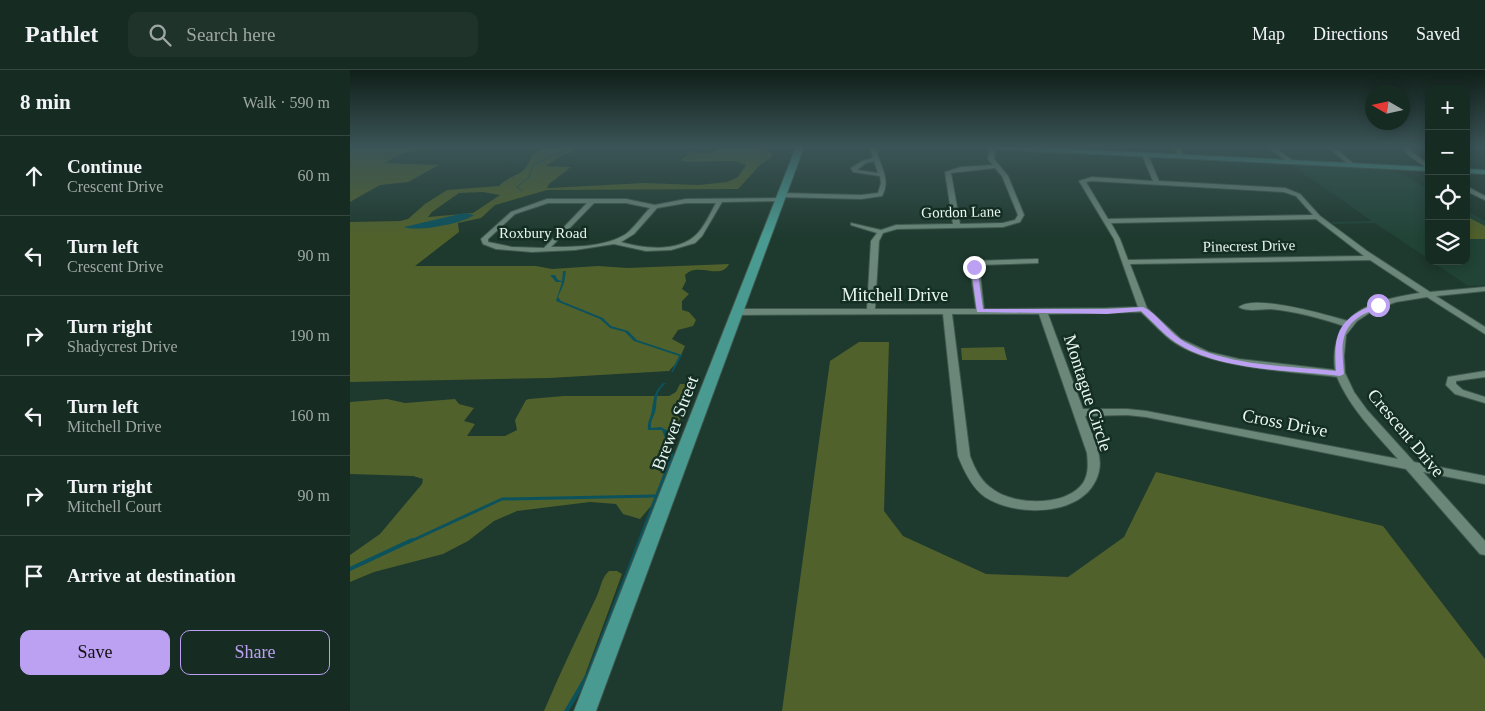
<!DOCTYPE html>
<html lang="en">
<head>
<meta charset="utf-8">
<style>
	:root { --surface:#162b22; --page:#1f332a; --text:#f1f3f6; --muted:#9ea7a5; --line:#354740; --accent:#bca0f2 }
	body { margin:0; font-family:"Times New Roman",serif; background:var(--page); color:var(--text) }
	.controls { position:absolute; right:15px; top:15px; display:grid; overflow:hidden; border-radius:10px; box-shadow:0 2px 12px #0003 }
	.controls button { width:45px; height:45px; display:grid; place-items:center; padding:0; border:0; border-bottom:1px solid var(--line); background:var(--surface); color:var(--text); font:25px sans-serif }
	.compass { position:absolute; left:1015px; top:15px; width:45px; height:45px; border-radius:50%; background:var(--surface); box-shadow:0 2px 12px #0003; rotate:279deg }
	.stop { position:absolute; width:15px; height:15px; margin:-11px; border:4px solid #bca0f2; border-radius:50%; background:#fff }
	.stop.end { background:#bca0f2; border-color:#fff; box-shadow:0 1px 5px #0008 }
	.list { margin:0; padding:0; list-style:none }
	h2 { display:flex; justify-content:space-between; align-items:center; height:65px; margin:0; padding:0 20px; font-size:21px }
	h2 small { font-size:16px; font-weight:400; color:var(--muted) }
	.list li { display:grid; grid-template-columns:32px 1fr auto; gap:15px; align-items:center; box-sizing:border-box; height:80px; padding:0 20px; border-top:1px solid var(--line) }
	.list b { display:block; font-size:19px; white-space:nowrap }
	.list p { margin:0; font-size:16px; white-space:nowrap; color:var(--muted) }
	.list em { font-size:16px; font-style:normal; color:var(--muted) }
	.actions { display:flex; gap:10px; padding:15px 20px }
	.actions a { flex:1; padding:11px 0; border:1px solid var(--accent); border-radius:10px; text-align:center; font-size:18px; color:var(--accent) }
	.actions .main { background:var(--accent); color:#111 }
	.icon { flex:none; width:28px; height:28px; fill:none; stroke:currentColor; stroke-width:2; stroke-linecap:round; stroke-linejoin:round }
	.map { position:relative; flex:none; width:1135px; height:641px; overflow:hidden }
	header { display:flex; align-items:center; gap:30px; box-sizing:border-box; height:70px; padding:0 25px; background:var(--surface); border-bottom:1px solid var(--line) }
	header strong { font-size:24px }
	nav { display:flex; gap:28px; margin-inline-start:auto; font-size:18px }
	.search { width:350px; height:45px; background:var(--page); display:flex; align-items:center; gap:12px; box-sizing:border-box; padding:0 18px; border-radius:10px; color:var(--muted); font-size:19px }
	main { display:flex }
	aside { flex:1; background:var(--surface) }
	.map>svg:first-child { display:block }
</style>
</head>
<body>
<header>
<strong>Pathlet</strong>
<div class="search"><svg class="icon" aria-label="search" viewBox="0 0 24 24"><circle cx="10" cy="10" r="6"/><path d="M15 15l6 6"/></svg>Search here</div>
<nav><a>Map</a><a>Directions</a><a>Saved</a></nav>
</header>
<main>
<aside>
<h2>8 min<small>Walk · 590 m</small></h2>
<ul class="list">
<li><svg class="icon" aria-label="ahead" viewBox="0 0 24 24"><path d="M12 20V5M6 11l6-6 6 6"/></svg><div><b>Continue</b><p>Crescent Drive</p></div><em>60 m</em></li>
<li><svg class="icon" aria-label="left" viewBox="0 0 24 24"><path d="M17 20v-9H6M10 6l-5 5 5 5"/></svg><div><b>Turn left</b><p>Crescent Drive</p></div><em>90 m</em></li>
<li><svg class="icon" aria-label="right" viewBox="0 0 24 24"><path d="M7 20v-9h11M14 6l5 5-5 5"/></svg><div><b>Turn right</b><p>Shadycrest Drive</p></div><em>190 m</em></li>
<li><svg class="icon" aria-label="left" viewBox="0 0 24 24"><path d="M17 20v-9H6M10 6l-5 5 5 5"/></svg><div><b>Turn left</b><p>Mitchell Drive</p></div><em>160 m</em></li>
<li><svg class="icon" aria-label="right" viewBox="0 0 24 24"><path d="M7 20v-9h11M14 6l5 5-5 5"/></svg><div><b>Turn right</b><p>Mitchell Court</p></div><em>90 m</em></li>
<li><svg class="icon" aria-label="arrive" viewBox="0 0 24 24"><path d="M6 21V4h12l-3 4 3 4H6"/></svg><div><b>Arrive at destination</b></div></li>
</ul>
<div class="actions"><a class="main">Save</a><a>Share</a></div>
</aside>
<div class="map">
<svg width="1135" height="641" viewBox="0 0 1135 641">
	<rect width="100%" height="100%" fill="#1e392e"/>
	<path fill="#214437" d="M940,94L1043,100L1079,119V189L1025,153L984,154L981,152L1022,151Z
		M1116,140L1135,151V215L1118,216L1081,191H1116Z"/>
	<path fill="#51612b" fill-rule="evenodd" d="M4,77H111C88,79 54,77 36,93L89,95L58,112L30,115L0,132V79Z
		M194,77H226L224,81L212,85L196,96L221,97L199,114L197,118H200L294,113L349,115L377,112L388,107L396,95L385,91L337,92L330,90L340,84L337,83L339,81C349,83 365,85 371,77H418L417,81L422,82L421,88L411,94L388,119L197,120L145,135L131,148L108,153L109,162L65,196H186L202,199L248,196L277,198L379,194C371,211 348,191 335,205L336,211L332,219L339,224L332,231V240L339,242L346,250L343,256L328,260L322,269L335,276L329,290L319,301L199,308L0,312V152L50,151L58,149L75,134L97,120L149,116C164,101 173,110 182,85ZM133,122L150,125L123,143L78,147L82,142L109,123Z
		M1116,146L1135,156V169H1116Z
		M509,272H539L534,441L553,466L636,504L718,507L774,467L806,402L1033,456L1135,589V641H432L480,291Z
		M654,277L657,290H612L611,278Z
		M330,314H344L346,317L318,373L320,392L308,421L301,436L290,449L273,444L266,434L240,432L167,441L144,451L118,471L93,484L24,502L0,512V485L30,464L72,414L73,409L63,406L0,404V332L37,329L55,333L105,329L109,334L124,338L114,351L125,354L117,366H155L167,360L165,350L176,330L179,329L214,326H319L326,322Z
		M259,501H267L272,504L231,616L215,641H194C210,603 228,565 246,528C251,518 251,508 259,501Z"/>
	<path fill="#0c525d" d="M114,143L124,145C112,154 67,162 54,157Z
		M213,201H216L214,213L208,227L211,231L253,248L261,256L278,261L287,270L332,285L323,302H321L329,286L284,271L275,262L260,258L250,249L206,231L212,212H206L200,205H205L208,210L212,211Z
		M313,313H316C306,322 307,327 306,338C305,346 300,350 301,358L311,357L318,361L323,382V392L235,614L219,641H214L237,602L321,384L312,360H298C297,351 301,348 302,339C304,327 304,322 313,313Z"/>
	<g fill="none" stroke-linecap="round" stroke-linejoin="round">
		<path stroke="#0c525d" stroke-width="1" d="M185,94L222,77
			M172,121L167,117L179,107L183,96"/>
		<path stroke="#0c525d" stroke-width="3" d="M59,472L152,429L305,426"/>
		<path stroke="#0c525d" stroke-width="4" d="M0,499L62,470"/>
		<g stroke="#40584e" stroke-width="2">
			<path id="minor" d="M520,77H526C528,94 542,108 532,126L511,129L431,127L428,125L431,123L511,125L528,123L531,113L530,106L503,102L501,98L512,91L523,88ZM524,91L528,103L507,100L516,93Z
				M640,77H646L644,89L658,106L674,145L670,152L653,157L547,159L533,163L529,171L525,239H626L620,197L623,191L685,189H688V193L629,195L634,239L757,238L788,237L764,169L729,111L742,107L803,111L792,85L795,83L798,85L809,111L935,118L950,124L970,146L1017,181L1080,222L1135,217V221L1086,226L1135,257V264L1077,227L1046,232L1024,240L1007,251L996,265L994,286L995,303L1004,322L1017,340L1064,392L1135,406V414L1073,402L1135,471V485L1130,484L1056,399L796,347L777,345L735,346C741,363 753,383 749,401C739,447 667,448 635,427C622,418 614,401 608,386L593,244L386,245L382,242L386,239H517L521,171L527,163L501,155V153L531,160L546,155L603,154L595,102L611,97L643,95L638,89ZM645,98L652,106L668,145L665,150L653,153L610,154L601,103ZM742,111L934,122L946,126L963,145L758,149L736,112ZM966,149L1014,186L778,190L770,169L761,153ZM1020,190L1070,223C1049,226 1011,233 998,251C977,245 906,224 889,237C896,242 911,239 920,239C945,241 970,248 994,256C985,269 983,285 985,300L889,289L859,282L831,269L797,238L780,194ZM791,242C802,252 813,265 825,273C865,299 939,301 987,307C1000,338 1025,363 1048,389L796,341L777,339H733L698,244ZM602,244H689L737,383C738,393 739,404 733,413C716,437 665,435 644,420C631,412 625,399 620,386Z
				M824,77H830L834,88H830Z
				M917,77H923L945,92L940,93Z
				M978,77H984L1004,94V96H1000Z
				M1055,77H1061V81L1079,95V100L1056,83Z
				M1116,116L1135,126V130L1116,121Z
				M429,128L432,130L431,131L372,132L352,166L345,173L321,180L296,181L264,174L225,180L182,182L146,179L133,174L131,169L161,142L197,129H276L305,135L336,129ZM198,133H237L194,178L162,177L138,172V169L165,144ZM244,133H276L300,138C292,146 285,157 276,164C256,177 224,177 201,177ZM336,133H366C361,142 356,154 348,163C330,183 294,179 271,172L284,164L307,138Z
				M1135,301V307L1106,311V314L1113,320L1135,327V333L1105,324L1096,315L1098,307Z"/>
		</g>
		<g stroke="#40584e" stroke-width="2">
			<path id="major" d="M446,77H454L246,641H224Z
				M639,77H684L1079,97V101L643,79Z
				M1116,99L1135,100V104L1116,103Z"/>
		</g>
		<use href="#minor" fill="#6a877a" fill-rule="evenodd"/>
		<use href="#major" fill="#499b91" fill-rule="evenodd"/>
	</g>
	<linearGradient id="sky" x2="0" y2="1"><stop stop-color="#101f19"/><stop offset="0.46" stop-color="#3b5457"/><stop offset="1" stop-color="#3b5457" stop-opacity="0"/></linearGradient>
	<rect width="1135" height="167" fill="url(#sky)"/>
	<path fill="#bca0f2" d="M624,195L627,197L633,239H757L793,237C807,243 817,260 830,269C870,296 939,296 986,301C984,269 985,252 1018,237C1023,235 1027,232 1032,235C1027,239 1020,241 1014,244C988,258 992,279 994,304L990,306C940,300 868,301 825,272C813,264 802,251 791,241L757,244L627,242L621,197Z"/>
	<g text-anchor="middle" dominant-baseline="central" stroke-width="5" stroke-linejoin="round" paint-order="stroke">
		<g font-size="15" fill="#e7f6ef" stroke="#142e24">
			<text transform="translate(611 142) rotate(-1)">Gordon Lane</text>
			<text x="193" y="163">Roxbury Road</text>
			<text transform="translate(899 176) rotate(-1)">Pinecrest Drive</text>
		</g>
		<g font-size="18" fill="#e7f6ef" stroke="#142e24">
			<text x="545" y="225">Mitchell Drive</text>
			<text transform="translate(738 323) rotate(72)">Montague Circle</text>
			<text transform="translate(325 353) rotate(-69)">Brewer Street</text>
			<text transform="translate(935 353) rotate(11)">Cross Drive</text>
			<text transform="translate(1056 363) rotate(50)">Crescent Drive</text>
		</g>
	</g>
</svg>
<div class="controls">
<button>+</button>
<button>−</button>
<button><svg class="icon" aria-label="locate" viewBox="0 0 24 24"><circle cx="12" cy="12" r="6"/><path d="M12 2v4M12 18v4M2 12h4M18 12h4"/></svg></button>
<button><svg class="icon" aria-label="layers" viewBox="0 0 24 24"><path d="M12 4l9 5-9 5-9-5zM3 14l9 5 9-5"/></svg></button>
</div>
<svg class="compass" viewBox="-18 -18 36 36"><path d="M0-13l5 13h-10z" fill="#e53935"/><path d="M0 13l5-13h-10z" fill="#9ea7a5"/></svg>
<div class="stop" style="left:1028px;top:235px"></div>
<div class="stop end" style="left:624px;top:197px"></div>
</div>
</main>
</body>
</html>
